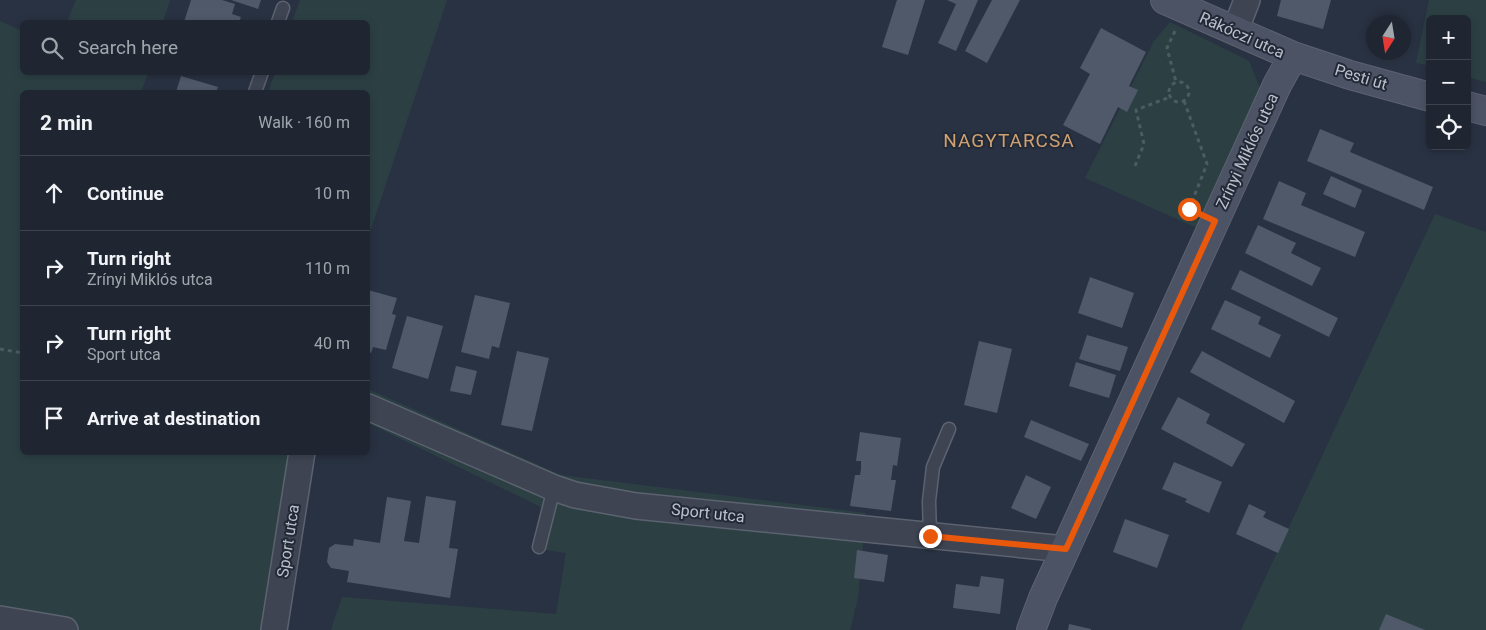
<!DOCTYPE html>
<html lang="en">
<head>
<meta charset="utf-8">
<style>
	:root { --surface:#1f2632; --page:#2c323e; --text:#f1f3f6; --muted:#a1a5ac; --line:#3c434d }
	body { margin:0; font-family:Roboto,sans-serif; background:var(--page); color:var(--text) }
	.controls { position:absolute; right:15px; top:15px; display:grid; overflow:hidden; border-radius:8px; box-shadow:0 2px 8px #0003 }
	.controls button { width:45px; height:45px; display:grid; place-items:center; padding:0; border:0; border-bottom:1px solid var(--line); background:var(--surface); color:var(--text); font:25px sans-serif }
	.compass { position:absolute; left:1366px; top:15px; width:45px; height:45px; border-radius:50%; background:var(--surface); box-shadow:0 2px 8px #0003; rotate:192deg }
	.stop { position:absolute; width:15px; height:15px; margin:-11px; border:4px solid #ea580c; border-radius:50%; background:#fff }
	.stop.end { background:#ea580c; border-color:#fff; box-shadow:0 1px 5px #0008 }
	.list { margin:0; padding:0; list-style:none }
	h2 { display:flex; justify-content:space-between; align-items:center; height:65px; margin:0; padding:0 20px; font-size:21px }
	h2 small { font-size:16px; font-weight:400; color:var(--muted) }
	.list li { display:grid; grid-template-columns:32px 1fr auto; gap:15px; align-items:center; box-sizing:border-box; height:75px; padding:0 20px; border-top:1px solid var(--line) }
	.list b { display:block; font-size:19px; white-space:nowrap }
	.list p { margin:0; font-size:16px; white-space:nowrap; color:var(--muted) }
	.list em { font-size:16px; font-style:normal; color:var(--muted) }
	.icon { flex:none; width:28px; height:28px; fill:none; stroke:currentColor; stroke-width:2; stroke-linecap:round; stroke-linejoin:round }
	.map { position:relative; flex:none; width:1486px; height:630px; overflow:hidden }
	.search { position:absolute; background:var(--surface); box-shadow:0 2px 8px #0003; left:20px; top:20px; width:350px; height:55px; display:flex; align-items:center; gap:12px; box-sizing:border-box; padding:0 18px; border-radius:8px; color:var(--muted); font-size:19px }
	.panel { position:absolute; background:var(--surface); box-shadow:0 2px 8px #0003; left:20px; top:90px; width:350px; height:365px; border-radius:8px }
	.map>svg:first-child { display:block }
</style>
</head>
<body>
<div class="map">
<svg width="1486" height="630" viewBox="0 0 1486 630">
	<rect width="100%" height="100%" fill="#293242"/>
	<path fill="#2c4044" d="M76,0H170L163,22H67Z
		M300,0H447L368,238V92H268L275,73L368,72V22H292Z
		M1429,0H1486V82L1467,77V19H1430V66L1416,63Z
		M0,21L22,31V72L148,73L141,92H22V452L315,453L288,630H0Z
		M1170,22L1249,61L1260,88L1197,228L1085,178L1154,41Z
		M1435,214L1486,232V630H1241Z
		M368,389L561,475L866,513L858,598L850,630H331L342,597L556,614L566,553L532,548L541,507L368,423Z"/>
	<path fill="#50596a" d="M191,0H222L235,4L232,14L241,17L239,22H184Z
		M231,0H261L258,9Z
		M897,0H925L908,55L882,47Z
		M947,0H978L956,51L938,43L956,4Z
		M992,0H1020L987,63L965,51Z
		M1281,0H1331L1323,29L1277,16Z
		M1101,28L1146,52L1129,86L1138,90L1127,112L1118,107L1100,144L1063,125L1090,74L1080,68Z
		M181,76L218,87L216,92H176Z
		M1320,129L1354,143L1350,152L1433,187L1424,210L1307,161Z
		M1331,176L1362,190L1355,208L1323,194Z
		M1279,181L1306,193L1301,205L1365,232L1355,257L1263,219Z
		M1258,225L1296,243L1291,253L1321,268L1312,286L1245,253Z
		M1240,270L1338,318L1329,337L1231,289Z
		M1090,277L1134,293L1122,328L1078,313Z
		M368,290L397,298L392,314L396,315L386,350L373,347L371,353L368,352Z
		M475,295L510,303L499,348L492,346L489,359L461,352Z
		M1225,300L1261,317L1258,324L1281,335L1270,358L1211,329Z
		M407,316L443,326L428,379L392,368Z
		M1087,335L1128,347L1120,371L1079,359Z
		M979,341L1012,349L997,413L964,405Z
		M517,351L549,358L532,431L501,425Z
		M1202,351L1295,401L1284,423L1190,372Z
		M1076,362L1116,375L1109,398L1069,386Z
		M456,366L477,371L471,395L450,391Z
		M1178,397L1210,414L1206,423L1245,444L1232,467L1161,429Z
		M1031,420L1089,444L1081,461L1024,437Z
		M860,432L901,438L897,466L893,465L891,480H896L891,511L850,506L855,475H860L861,469V461H856Z
		M1174,462L1222,482L1209,513L1185,502L1187,499L1162,489Z
		M1026,475L1051,487L1036,519L1011,508Z
		M426,496L456,501L449,548L458,549L450,598L347,582L349,571L331,568L327,562L329,548L335,544L353,546L354,539L380,543L387,497L411,501L404,541L419,543Z
		M1249,504L1266,512L1263,517L1289,529L1278,553L1236,534Z
		M1125,519L1169,535L1157,568L1113,552Z
		M857,550L888,555L884,582L854,578Z
		M981,576L1004,579L1000,614L953,608L956,584L979,587Z
		M1386,614L1425,630H1379Z
		M1069,624L1091,629V630H1068Z"/>
	<g fill="none" stroke-linecap="round" stroke-linejoin="round">
		<g stroke="#5c626f" stroke-width="15">
			<path id="service" d="M278,22L283,8
				M255,92L262,72
				M930,536L929,501L933,467L949,429
				M539,547L554,488"/>
		</g>
		<g stroke="#5c626f" stroke-width="28">
			<path id="minor" d="M1235,31L1247,0
				M368,407L554,488L575,495L636,506L1065,549
				M0,619L65,630
				M274,630L302,452"/>
		</g>
		<g stroke="#5c626f" stroke-width="30">
			<path id="secondary" d="M1165,0L1293,56L1350,75L1430,97
				M1467,106L1486,111
				M1031,630L1043,598L1277,85L1293,56"/>
		</g>
		<path stroke="#4c5d61" stroke-width="3" stroke-dasharray="4 4" stroke-linecap="butt" d="M1175,31L1167,48L1176,82
			M1169 92a10 10 0 1 1 20 0a10 10 0 1 1-20 0Z
			M1184,101L1207,164L1189,209L1193,211
			M1135,166L1144,144L1136,110L1170,97
			M0,349L22,353"/>
		<use href="#service" stroke="#3e4452" stroke-width="12"/>
		<use href="#minor" stroke="#3e4452" stroke-width="25"/>
		<use href="#secondary" stroke="#4c5364" stroke-width="28"/>
	</g>
	<g fill="none" stroke-linecap="round" stroke-linejoin="round">
		<path stroke="#ea580c" stroke-width="6" d="M930,536L1066,549L1215,221L1189,209"/>
	</g>
	<g text-anchor="middle" dominant-baseline="central" stroke-width="4" stroke-linejoin="round" paint-order="stroke">
		<g font-size="16" fill="#bbc0cb" stroke="#222937">
			<text transform="translate(1242 35) rotate(24)">Rákóczi utca</text>
			<text transform="translate(1361 77) rotate(17)">Pesti út</text>
			<text transform="translate(1247 151) rotate(-65)">Zrínyi Miklós utca</text>
			<text transform="translate(708 513) rotate(6)">Sport utca</text>
			<text transform="translate(288 541) rotate(-81)">Sport utca</text>
		</g>
		<g font-size="19" letter-spacing="1" fill="#cfa172" stroke="#222937">
			<text x="1009" y="140">NAGYTARCSA</text>
		</g>
	</g>
</svg>
<div class="controls">
<button>+</button>
<button>−</button>
<button><svg class="icon" aria-label="locate" viewBox="0 0 24 24"><circle cx="12" cy="12" r="6"/><path d="M12 2v4M12 18v4M2 12h4M18 12h4"/></svg></button>
</div>
<svg class="compass" viewBox="-18 -18 36 36"><path d="M0-13l5 13h-10z" fill="#e53935"/><path d="M0 13l5-13h-10z" fill="#a1a5ac"/></svg>
<div class="stop" style="left:1189px;top:209px"></div>
<div class="stop end" style="left:930px;top:536px"></div>
<div class="search"><svg class="icon" aria-label="search" viewBox="0 0 24 24"><circle cx="10" cy="10" r="6"/><path d="M15 15l6 6"/></svg>Search here</div>
<section class="panel">
<h2>2 min<small>Walk · 160 m</small></h2>
<ul class="list">
<li><svg class="icon" aria-label="ahead" viewBox="0 0 24 24"><path d="M12 20V5M6 11l6-6 6 6"/></svg><div><b>Continue</b></div><em>10 m</em></li>
<li><svg class="icon" aria-label="right" viewBox="0 0 24 24"><path d="M7 20v-9h11M14 6l5 5-5 5"/></svg><div><b>Turn right</b><p>Zrínyi Miklós utca</p></div><em>110 m</em></li>
<li><svg class="icon" aria-label="right" viewBox="0 0 24 24"><path d="M7 20v-9h11M14 6l5 5-5 5"/></svg><div><b>Turn right</b><p>Sport utca</p></div><em>40 m</em></li>
<li><svg class="icon" aria-label="arrive" viewBox="0 0 24 24"><path d="M6 21V4h12l-3 4 3 4H6"/></svg><div><b>Arrive at destination</b></div></li>
</ul>
</section>
</div>
</body>
</html>
